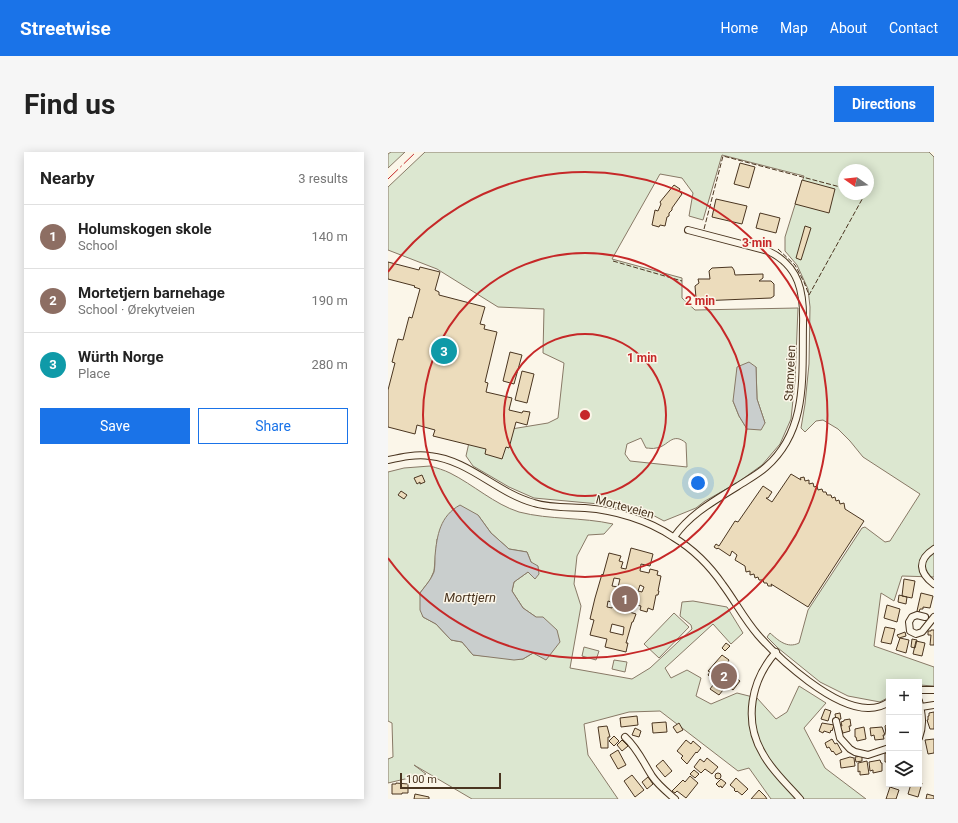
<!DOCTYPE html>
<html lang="en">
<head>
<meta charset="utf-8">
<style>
	:root { --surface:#fff; --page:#f6f6f6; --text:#222; --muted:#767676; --line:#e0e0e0; --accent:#1a73e8 }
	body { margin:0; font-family:Roboto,sans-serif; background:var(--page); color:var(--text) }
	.controls { position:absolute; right:12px; bottom:12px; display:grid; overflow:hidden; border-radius:0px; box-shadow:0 2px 10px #0003 }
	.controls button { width:36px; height:36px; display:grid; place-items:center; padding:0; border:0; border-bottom:1px solid var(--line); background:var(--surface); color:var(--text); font:20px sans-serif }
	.compass { position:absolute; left:450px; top:12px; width:36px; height:36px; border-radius:50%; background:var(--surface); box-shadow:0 2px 10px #0003; rotate:284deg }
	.scale { position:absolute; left:12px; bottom:10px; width:101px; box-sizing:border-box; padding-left:4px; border:2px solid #4a3520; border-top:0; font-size:11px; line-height:14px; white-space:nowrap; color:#4a3520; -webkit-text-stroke:3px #fbf6e9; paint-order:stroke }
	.you { position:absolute; left:310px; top:331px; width:14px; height:14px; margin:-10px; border:3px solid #fff; border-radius:50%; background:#1a73e8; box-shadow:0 0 0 6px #1a73e833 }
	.badge { display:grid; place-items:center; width:26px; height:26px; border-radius:50%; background:var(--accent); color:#fff; font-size:13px; font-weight:700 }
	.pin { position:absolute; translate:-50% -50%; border:2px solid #fff; box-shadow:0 1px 4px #0006 }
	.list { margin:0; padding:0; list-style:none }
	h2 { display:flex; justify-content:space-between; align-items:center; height:52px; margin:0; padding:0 16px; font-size:17px }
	h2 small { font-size:13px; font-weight:400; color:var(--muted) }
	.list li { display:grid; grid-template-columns:26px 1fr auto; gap:12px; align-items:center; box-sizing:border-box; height:64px; padding:0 16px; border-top:1px solid var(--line) }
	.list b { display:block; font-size:15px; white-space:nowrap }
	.list p { margin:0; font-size:13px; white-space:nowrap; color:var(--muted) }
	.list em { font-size:13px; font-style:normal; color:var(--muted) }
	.actions { display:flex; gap:8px; padding:12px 16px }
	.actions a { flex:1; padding:9px 0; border:1px solid var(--accent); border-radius:0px; text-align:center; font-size:14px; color:var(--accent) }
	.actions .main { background:var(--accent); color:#fff }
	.icon { flex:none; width:22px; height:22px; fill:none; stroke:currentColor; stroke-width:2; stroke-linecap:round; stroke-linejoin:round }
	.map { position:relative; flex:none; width:546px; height:647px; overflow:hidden; border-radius:0px }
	header { display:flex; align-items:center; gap:24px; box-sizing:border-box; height:56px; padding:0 20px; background:var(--accent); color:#fff }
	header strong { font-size:19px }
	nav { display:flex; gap:22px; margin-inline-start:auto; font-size:14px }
	.intro { display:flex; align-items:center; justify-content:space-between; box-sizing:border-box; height:96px; padding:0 24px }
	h1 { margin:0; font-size:28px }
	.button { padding:10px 18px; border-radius:0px; background:var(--accent); color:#fff; font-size:14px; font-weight:700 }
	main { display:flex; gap:24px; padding:0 24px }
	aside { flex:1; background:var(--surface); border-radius:0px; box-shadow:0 2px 10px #0003 }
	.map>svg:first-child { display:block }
</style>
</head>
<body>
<header>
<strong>Streetwise</strong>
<nav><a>Home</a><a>Map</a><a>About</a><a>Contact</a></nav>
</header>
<div class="intro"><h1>Find us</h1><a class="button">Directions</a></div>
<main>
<aside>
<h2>Nearby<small>3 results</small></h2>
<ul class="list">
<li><span class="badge" style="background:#8d6e63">1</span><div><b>Holumskogen skole</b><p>School</p></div><em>140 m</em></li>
<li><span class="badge" style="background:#8d6e63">2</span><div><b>Mortetjern barnehage</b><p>School · Ørekytveien</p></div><em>190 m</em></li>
<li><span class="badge" style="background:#0f9aa8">3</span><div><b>Würth Norge</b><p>Place</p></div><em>280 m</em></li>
</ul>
<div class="actions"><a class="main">Save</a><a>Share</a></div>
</aside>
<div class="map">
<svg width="546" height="647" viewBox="0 0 546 647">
	<rect width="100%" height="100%" fill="#fbf6e9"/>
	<path fill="#dce7d0" stroke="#887966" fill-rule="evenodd" d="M3,0H17L0,16V2Z
		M37,0H541L546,5V425L514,424L506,449L493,441L486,494L546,515V534L531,533V530H501V545L492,550L460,544L432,530L390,496L379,485L382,481C390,488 399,497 411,491L420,458L474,376L477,375L497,390L502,389L532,342L475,305L462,289L450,277L435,268L428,269L417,280L413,276L417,252L421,212L422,155L420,137L409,113L397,99V85L416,24L334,3L315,68L301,64L305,41L294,26L272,22L224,107L294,126V146L307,158L410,156L407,229L403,267L392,292L374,313L349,331L317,349L308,356L276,369L255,358L246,361L234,357L211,352L146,346L121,335L85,314L78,304L82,286L87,283L160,271L170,266L176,211L155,201L156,157L110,155L49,117L0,98V35ZM456,18H480V42H456ZM368,215L369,247L377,271L359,277L351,264L345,249ZM253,286L258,296C261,296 265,297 268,296C280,295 284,279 298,291L299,315L242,309L237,302L239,292Z
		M42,314C49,316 56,318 62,321C86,333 106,352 131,360C162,368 194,365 225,372L216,382L200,383L189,404L186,432L193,454L182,516L244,527L262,516L304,477L303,473L292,464L294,450L305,449L339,455L355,481L343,492L325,472L277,516L283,526L299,518L313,526L308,544L323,552L349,541L369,546L388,567L399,560L411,534L438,551L416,576L437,616L478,647H383L361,616L350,619L272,559L241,560L196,572L200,603L230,647H84L26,613L38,622L0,631V607L5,605L4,571L0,569V320L16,316ZM90,363L103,381L121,397L139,400L143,410L147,426L140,420L126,430L124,439L135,456L148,465L145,501L135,507L85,503L74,490L63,488L48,472L35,465L32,441L42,428L46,419L49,387Z
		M286,461L301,475L271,506L256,492Z
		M196,495L211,499L208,508L194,504Z
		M226,508L239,510L237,520L224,517Z"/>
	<path fill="#c9cecd" stroke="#887966" d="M361,210L368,215L369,247L377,271L373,278L359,277L351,264L345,249L349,215Z
		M72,353L90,363L103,381L121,397L139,400L143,410L150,414L151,422L147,427L140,420L126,430L124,439L135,456L148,465H155L169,478L172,490L158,508L145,501L135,507L126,508L85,503L74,490L63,488L48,472L35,465L32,458V441C37,434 43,428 46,420C47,415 47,409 47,404C49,383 52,364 72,353Z"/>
	<path fill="#ecdcbc" stroke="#4a3520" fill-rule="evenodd" d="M352,11L367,15L361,36L346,32Z
		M414,28L447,37L441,61L407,52Z
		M286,33L292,37L291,39L294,42L284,56V58L281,61V64L279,65L277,74L272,73L271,75L264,73L267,58L270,59L273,52L272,50Z
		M328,47L359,54L354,72L324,65Z
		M372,61L392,66L388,81L368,76Z
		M417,74L423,76L413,108L408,106Z
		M0,110L31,118L32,115L52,120L47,138L51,140V143L97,155L92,172L97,173L96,177L109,180L97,230L100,231L98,240L124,246L121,258L134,261L135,259L142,260L139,273L128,270L121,296L118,295L114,307L97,302L98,297L45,284L47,278L29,273L27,282L0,275V238L7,211L4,210L10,187L15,188L21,165L24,166L32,137L26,135L27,134L0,127Z
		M344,115L346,118L347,123L375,122V126L371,129H383L386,132V144L383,146L311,149L308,146L307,134L311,131L310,127H322L321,119L324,116Z
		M122,200L134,203L126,232L115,229Z
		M134,219L146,222L139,251L127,248Z
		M403,322L413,328L412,326L416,325L417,329L421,328V332L425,331L426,335L429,334L430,338L434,337L435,340H438L439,343H443L444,346L447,345L448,349L451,348L452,352L456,351L457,357L476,369L420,455L383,432L384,434H380L379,431H376L375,428H371L370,425L367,426L366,422L362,423V419L358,420L357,414L347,408L349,403L344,399L342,404L330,396L329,397L326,395L328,392L331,394L347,369L350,370L375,334L384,340L380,346H378L384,350Z
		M34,323L37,330L32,332V330L29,332L26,326Z
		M13,339L19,343L16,347L10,343Z
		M243,396L265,402L262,414L253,412L252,419L261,421L262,417L270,419L269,423L273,424L270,439H271L270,443H268L265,458L260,456L259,460L252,458L253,454L244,452L243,456L235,453L236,450L230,449L228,456L248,462L245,470H244L238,491H240L238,500L217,495L219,487L202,483L206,468L202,467L207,446L214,422L215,423L221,401L233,404L231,409L235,410L233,416L238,417ZM226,426L232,427L230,435L224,434ZM252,433L256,435L254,440L250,439ZM220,449L226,451L224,456L219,455ZM224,472L236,475L235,483L222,480Z
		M516,427L527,429L524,446L514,444Z
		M533,441L545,444L542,456L535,455V457H532L531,460L529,459Z
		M511,443L519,445L518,452L510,450Z
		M499,453L512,457L509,470L496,466Z
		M497,475L507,477L503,492L493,490Z
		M543,478H546V493H542L543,483H540V479H543Z
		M517,480L518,484L511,486L509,483Z
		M512,486L521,488L518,501L508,498Z
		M524,487L529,488L527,496L523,495Z
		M528,489L537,491L534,504L525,502Z
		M338,491L342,494L337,499L334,496Z
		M334,503L341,508L336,516L338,517L341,513L349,520L346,524L352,529L345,538L339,533L331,543L322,537L328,529L320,523L322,520L320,519Z
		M437,557L443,559L440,569L433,567Z
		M546,560V577H542L539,568H540V564H541V561Z
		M452,561L453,567L448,568L447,562Z
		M249,564L250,573L233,575L232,566Z
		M462,567L463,574H461L462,579L455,581L452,574H454L453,570L456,569V568Z
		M278,570L279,580L265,581L264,571Z
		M291,571L295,578L289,581L285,575Z
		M434,571L446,573L444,579L443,578L442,581L436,579L435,581L431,579Z
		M500,572H501V582H498L497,574Z
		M219,574L222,585H220V596H213L210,575Z
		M476,575L478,587L469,589L468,585H467V577Z
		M494,575L497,583H495L496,587L487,588L486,583L483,584L482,576Z
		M247,576L253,579L251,585L244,583Z
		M226,584L231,589L226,594L221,589Z
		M444,587L447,592L449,591L454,600L448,603L445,599L444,600L441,595L439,596L437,591Z
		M546,587V601L540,602L537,588Z
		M234,588L240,594L234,599L229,593Z
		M298,588L303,592L305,589L313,596L309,601L308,600L299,612L293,606L295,604L289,599Z
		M230,598L238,613L230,617L222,603Z
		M497,601H501V613L499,614V610H497Z
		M474,604V609L468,610L467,605Z
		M462,605L466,606L467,614L453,616L452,608Z
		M319,606L330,615L324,622L317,617L313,621L306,615L312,607L316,610Z
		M275,608L284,619L277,625L268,614Z
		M492,608L493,611H494V619L485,621V618L482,619L481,610Z
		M479,609L481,622L472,623V619L470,620V611Z
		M306,618L311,622L307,626L302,622Z
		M327 624a3 3 0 1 1 6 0a3 3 0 1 1-6 0Z
		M244,623L256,638L247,645L236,629Z
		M302,624L310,631L298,646L289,639L287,641L284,639L295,628L297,630Z
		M260,625L265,632L259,637L254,630Z
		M348,626L360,637L354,643L349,639L348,640L346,638L347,637L342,633Z
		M333,627L338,631L334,636L333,634L331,635L328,632Z
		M8,631L20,632V641H14V642H4V632H8Z
		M531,631H534L530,645L520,642L523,632H531Z
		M502,635L511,638L508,647H498Z
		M371,638L377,644L379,647H363Z
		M27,642L41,645V647H26Z
		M539,642L546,644V647H538Z"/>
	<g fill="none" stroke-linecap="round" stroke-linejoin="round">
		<g stroke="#4a3520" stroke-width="8">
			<path id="street" d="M0,308C14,305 28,302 42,304C81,308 109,341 146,351C162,356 180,355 197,356C227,358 260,368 285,385C305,397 322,414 335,433C347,449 356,467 370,483C392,508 446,557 481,556C488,556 495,554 501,550
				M286,385C302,362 326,349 350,334C359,328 369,323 378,315C420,278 414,225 415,173C416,141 412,114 380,99L300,78
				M546,397C529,408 531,421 546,432
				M537,465L529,463L524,465L521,470L522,479L528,482L534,480L546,465
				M388,500C363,528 355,569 375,602C384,619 400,633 412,647
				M531,538H546
				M531,549C534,562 536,573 531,586
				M533,555L546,553
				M448,569L452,586L462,597L467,600L480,603L501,596
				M237,585C250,597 255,610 264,624C270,633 279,640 287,647"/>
		</g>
		<use href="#street" stroke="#fbf6e9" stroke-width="6"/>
		<path stroke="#4a3520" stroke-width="1" stroke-dasharray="5 2" stroke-linecap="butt" d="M316,77L335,4L456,36
			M390,97L407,113L416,130L421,143L477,42
			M225,109L294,129"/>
		<path stroke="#c62828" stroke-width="1" stroke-dasharray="14 3 2 3" stroke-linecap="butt" d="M0,27L28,0"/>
	</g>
	<g fill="none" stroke="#c62828" stroke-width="2">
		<circle cx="197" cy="263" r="81"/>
		<circle cx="197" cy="263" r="162"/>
		<path d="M0 120A243 243 0 1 1 0 406"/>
	</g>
	<g text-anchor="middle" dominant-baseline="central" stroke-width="3" stroke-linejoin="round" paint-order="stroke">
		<g font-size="12" fill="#4a3520" stroke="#fbf6e9">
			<text transform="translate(402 221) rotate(-87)">Stamveien</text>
			<text transform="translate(237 355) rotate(15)">Morteveien</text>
		</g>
		<g font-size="13" font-style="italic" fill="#4a3520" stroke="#fbf6e9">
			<text x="82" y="445">Morttjern</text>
		</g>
	</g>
	<circle cx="197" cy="263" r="6" fill="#c62828" stroke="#fbf6e9" stroke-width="2"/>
	<g font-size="12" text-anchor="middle" font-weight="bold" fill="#c62828" stroke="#fbf6e9" stroke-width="3" stroke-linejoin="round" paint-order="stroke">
		<text x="369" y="95">3 min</text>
		<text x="312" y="153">2 min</text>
		<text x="254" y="210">1 min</text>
	</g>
</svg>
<div class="controls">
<button>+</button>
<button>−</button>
<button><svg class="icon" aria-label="layers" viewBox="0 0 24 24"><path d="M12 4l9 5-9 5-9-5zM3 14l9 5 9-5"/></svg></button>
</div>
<svg class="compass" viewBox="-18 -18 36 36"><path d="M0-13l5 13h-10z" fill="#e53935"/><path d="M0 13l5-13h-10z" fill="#767676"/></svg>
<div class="scale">100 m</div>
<div class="you"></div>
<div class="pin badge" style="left:237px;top:447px;background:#8d6e63">1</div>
<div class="pin badge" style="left:336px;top:524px;background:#8d6e63">2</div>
<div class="pin badge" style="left:56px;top:199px;background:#0f9aa8">3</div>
</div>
</main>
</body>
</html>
